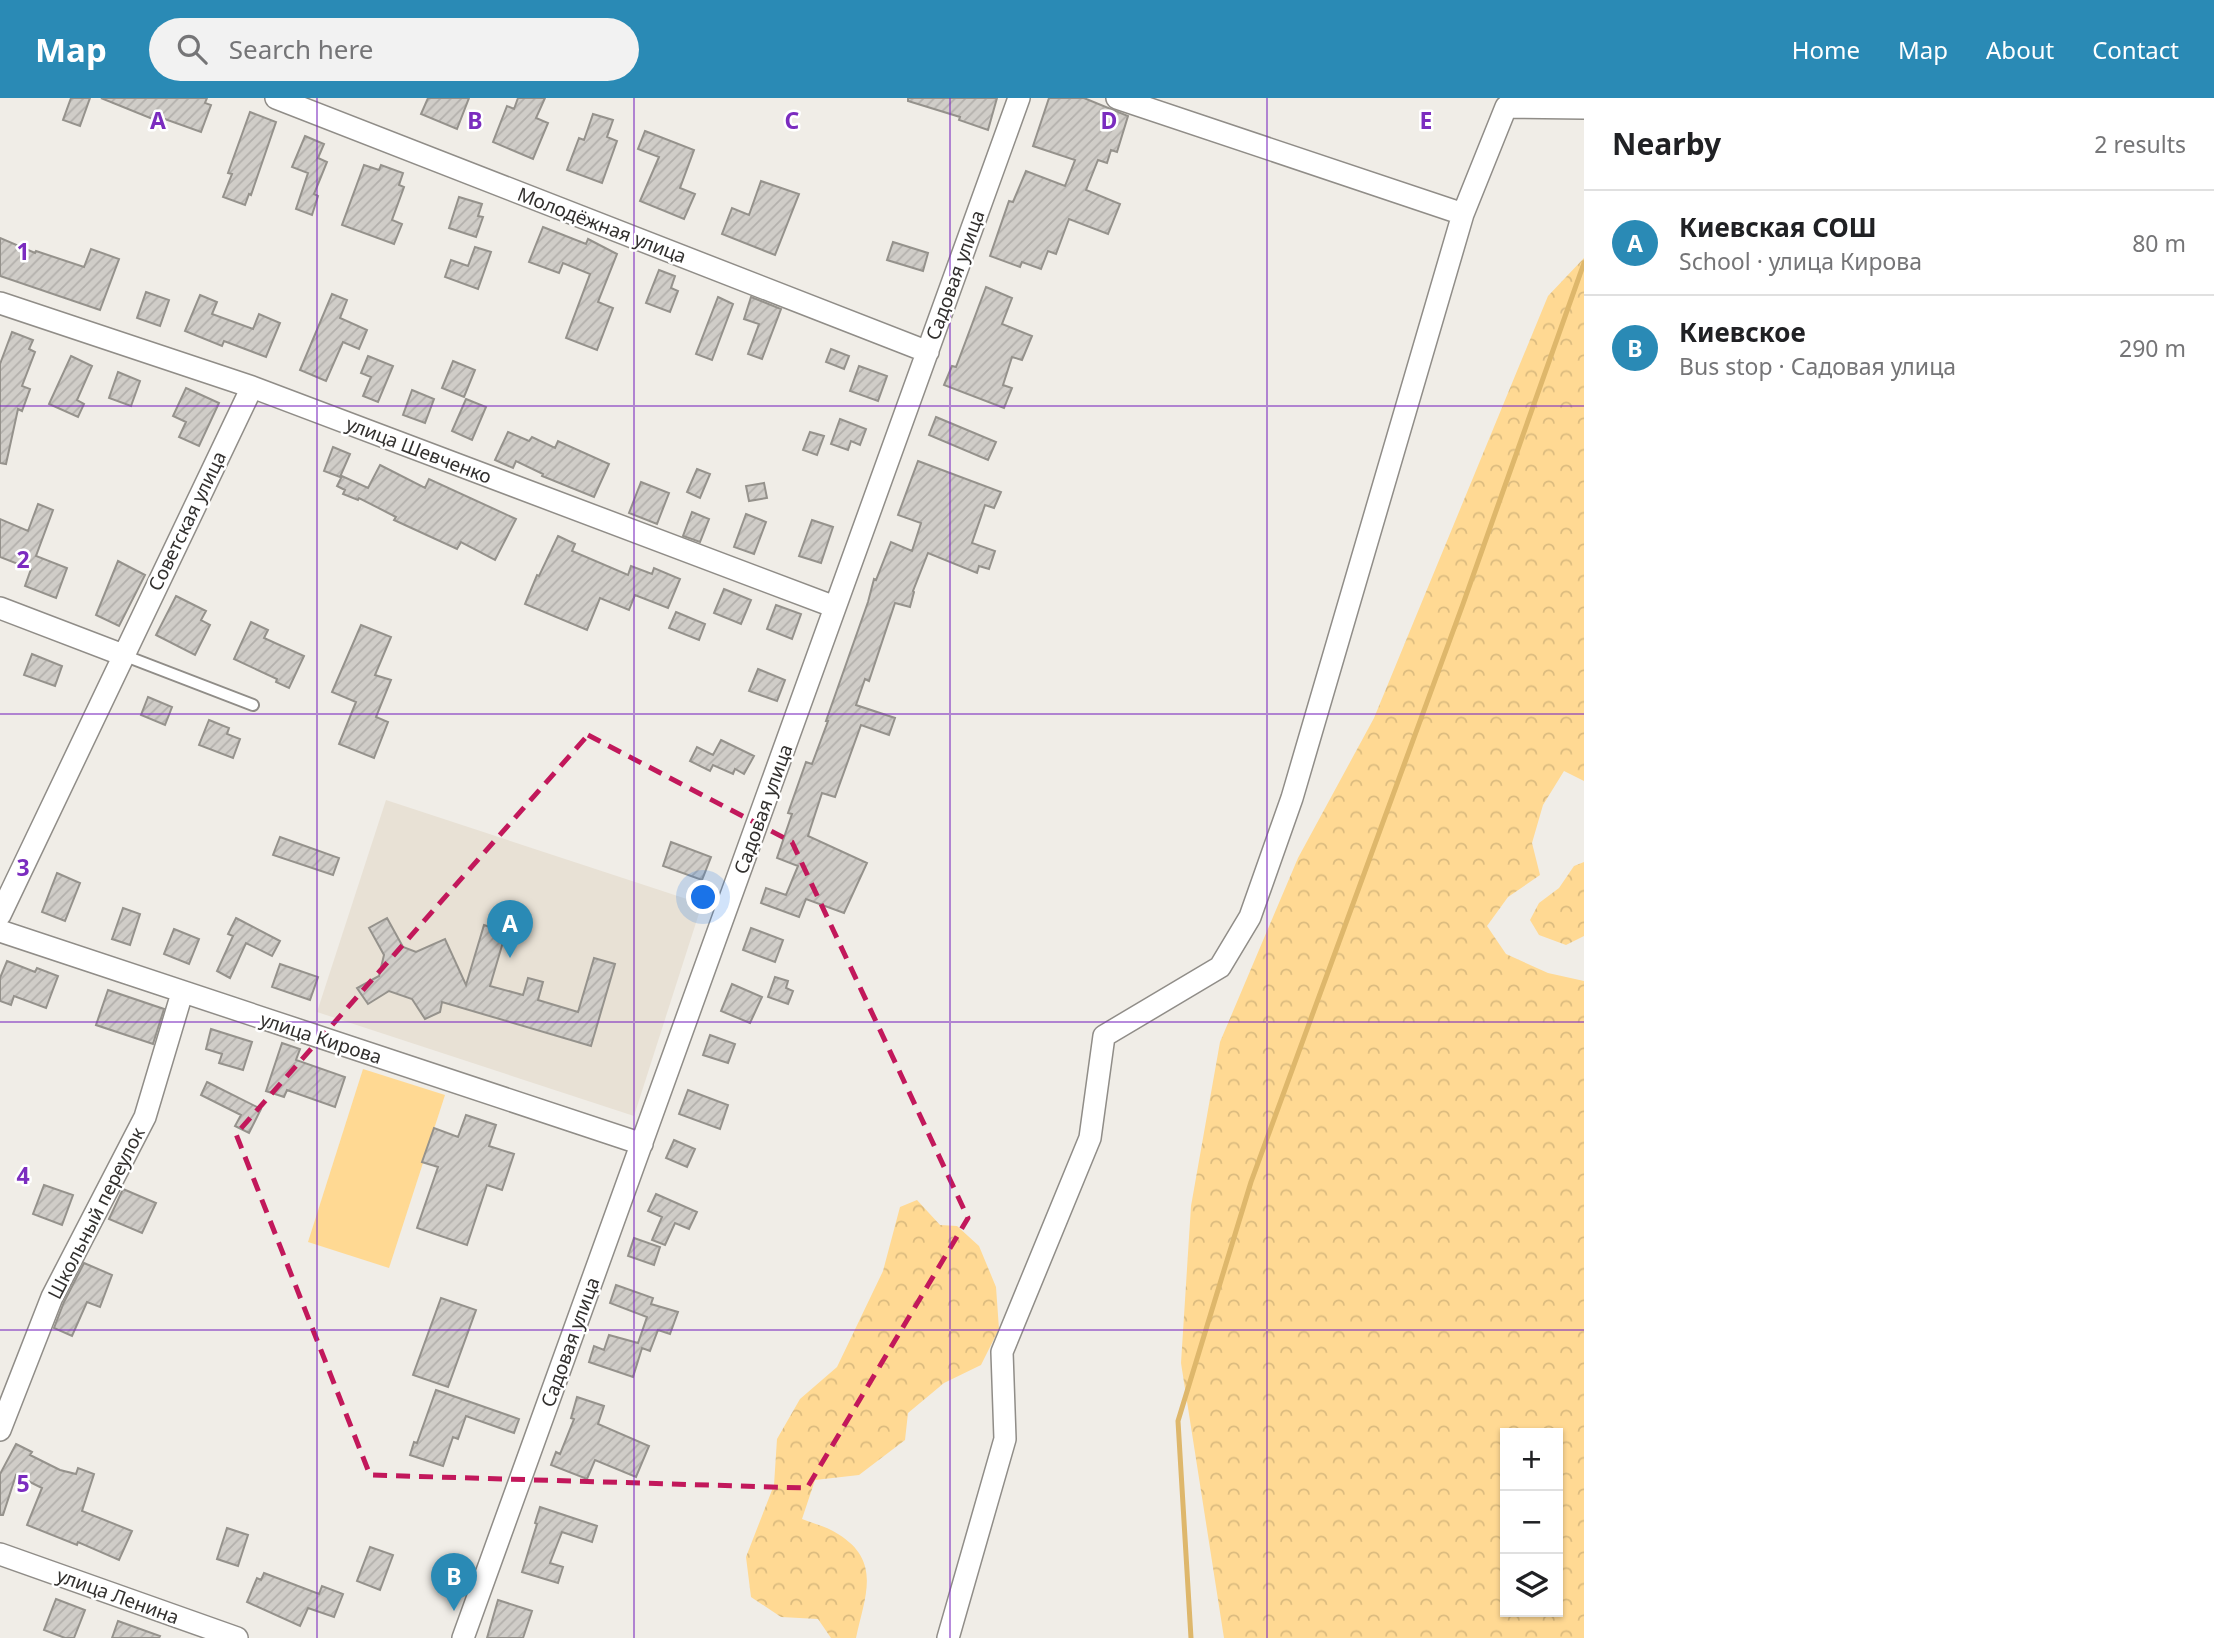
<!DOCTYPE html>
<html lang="en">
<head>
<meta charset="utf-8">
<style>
	:root { --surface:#fff; --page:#f2f2f2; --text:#202124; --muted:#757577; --line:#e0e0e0; --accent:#2a8ab5 }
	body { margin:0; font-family:"Noto Sans",sans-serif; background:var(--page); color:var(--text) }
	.controls { position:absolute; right:21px; bottom:21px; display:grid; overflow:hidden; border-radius:0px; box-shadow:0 2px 5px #0004 }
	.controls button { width:63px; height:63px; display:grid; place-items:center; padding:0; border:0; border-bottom:2px solid var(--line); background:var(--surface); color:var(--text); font:35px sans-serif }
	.you { position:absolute; left:704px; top:800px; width:24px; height:24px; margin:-18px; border:5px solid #fff; border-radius:50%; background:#1a73e8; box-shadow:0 0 0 10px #1a73e833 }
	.badge { display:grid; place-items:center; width:46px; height:46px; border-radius:50%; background:var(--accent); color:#fff; font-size:23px; font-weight:700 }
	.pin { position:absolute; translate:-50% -58px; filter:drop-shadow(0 2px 4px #0008) }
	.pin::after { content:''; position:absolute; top:37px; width:24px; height:21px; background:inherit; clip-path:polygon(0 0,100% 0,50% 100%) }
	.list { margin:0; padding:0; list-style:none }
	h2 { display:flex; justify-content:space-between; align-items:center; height:91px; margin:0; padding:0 28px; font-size:30px }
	h2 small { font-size:23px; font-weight:400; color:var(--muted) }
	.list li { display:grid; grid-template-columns:46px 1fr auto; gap:21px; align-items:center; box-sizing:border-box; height:105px; padding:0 28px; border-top:2px solid var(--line) }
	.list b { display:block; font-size:26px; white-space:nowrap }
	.list p { margin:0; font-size:23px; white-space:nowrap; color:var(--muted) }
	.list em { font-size:23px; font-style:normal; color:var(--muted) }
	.icon { flex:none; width:38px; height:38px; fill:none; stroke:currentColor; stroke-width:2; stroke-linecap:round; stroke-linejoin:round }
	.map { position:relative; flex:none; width:1584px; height:1540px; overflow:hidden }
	header { display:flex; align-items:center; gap:42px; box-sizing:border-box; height:98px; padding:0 35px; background:var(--accent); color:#fff }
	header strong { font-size:33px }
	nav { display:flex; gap:38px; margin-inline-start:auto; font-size:24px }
	.search { width:490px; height:63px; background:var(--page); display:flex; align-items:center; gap:18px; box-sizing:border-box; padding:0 24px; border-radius:38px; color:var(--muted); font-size:26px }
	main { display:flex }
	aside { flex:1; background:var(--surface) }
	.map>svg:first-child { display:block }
</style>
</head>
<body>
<header>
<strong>Map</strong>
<div class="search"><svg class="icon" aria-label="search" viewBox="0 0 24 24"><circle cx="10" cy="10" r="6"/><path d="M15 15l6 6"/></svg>Search here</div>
<nav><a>Home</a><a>Map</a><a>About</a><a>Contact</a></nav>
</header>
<main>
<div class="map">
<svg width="1584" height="1540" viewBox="0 0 1584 1540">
	<defs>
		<pattern id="forest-crowns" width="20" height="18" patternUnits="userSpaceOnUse" patternTransform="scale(1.75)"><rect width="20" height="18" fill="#ffd993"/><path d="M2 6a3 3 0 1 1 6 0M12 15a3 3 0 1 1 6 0" fill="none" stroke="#dbbb7f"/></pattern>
		<pattern id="building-hatch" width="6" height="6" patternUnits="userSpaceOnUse" patternTransform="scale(1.75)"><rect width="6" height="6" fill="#d0cdc8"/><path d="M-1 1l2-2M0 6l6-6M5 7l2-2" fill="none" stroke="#b3b0ac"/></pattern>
	</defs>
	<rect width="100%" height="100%" fill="#f0ede7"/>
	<path fill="#e8e1d5" d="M386,702L702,806L634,1018L317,914Z"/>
	<path fill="#ffd993" d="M363,971L445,997L389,1170L308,1144Z"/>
	<path fill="url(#forest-crowns)" fill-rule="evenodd" d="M1584,160V683L1564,673L1543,707L1532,745L1540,777L1508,799L1487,828L1506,856L1548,875L1584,883V1540H1224L1181,1265L1191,1108L1220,944L1298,760L1374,620L1548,198ZM1505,1335H1558V1514H1505Z
		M1584,764V838L1566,847L1539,837L1530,822L1539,805L1559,790L1574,768Z
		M917,1102L940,1127L957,1128L979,1148L996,1189L999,1231L981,1267L944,1285L908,1315L905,1342L859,1377L815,1382L802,1421C814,1426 828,1429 838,1436C882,1463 865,1498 856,1540H831L818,1521L781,1519L751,1499L746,1459L774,1387L777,1341L800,1301L837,1269L883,1173L900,1109Z"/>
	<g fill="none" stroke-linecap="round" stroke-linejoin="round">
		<path stroke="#deb76b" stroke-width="5" d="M1191,1540L1178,1323L1251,1084L1463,506L1584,165"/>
	</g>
	<path fill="url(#building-hatch)" stroke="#95928c" stroke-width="2" d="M71,0H90L80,28L63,22Z
		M101,0H207L205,5L211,7L201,34L162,20L160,24Z
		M428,0H469L457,31L421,16Z
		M518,0H545L536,20L548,25L533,61L493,44L507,8L514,11Z
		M908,0H997L988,32L959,22L960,19L908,3Z
		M1049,0H1084L1128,18L1117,54L1111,52L1107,65L1098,62L1086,92L1120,106L1108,136L1069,121L1056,156L1048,153L1041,171L1022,164L1020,169L990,158L1009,103L1013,104L1026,73L1065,88L1075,62L1033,48Z
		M250,14L276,24L251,97L249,96L245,107L223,99L232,76L228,75Z
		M593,16L613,22L607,39L617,43L602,85L567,72L579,40L584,42Z
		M645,33L694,52L680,90L695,96L684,121L640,103L659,59L638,51Z
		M305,38L324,46L318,60L327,64L314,96L318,98L312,117L296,111L308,75L292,69Z
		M364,67L379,72L381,67L403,75L399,87L404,89L392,122L402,126L394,146L342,127Z
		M761,83L799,96L775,157L722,136L732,110L749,117Z
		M459,99L482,106L478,118L483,119L476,139L449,130Z
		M543,129L586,146L588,141L617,156L598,204L613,210L597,252L566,240L590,176L563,165L559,175L529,164Z
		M0,140L35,155L36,153L84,169L91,151L119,161L100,212L0,178Z
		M893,144L928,155L923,173L887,162Z
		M475,149L491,154L478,191L445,179L451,162L468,168Z
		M659,172L675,178L671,190L678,193L670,214L646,205Z
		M986,189L1012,200L1002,226L1032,238L1022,262L1012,259L1003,287L1012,290L1004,310L944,287L952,268L956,269Z
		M146,194L169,202L160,228L137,220Z
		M332,196L347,202L340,220L367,232L359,251L343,244L326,283L300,272Z
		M200,197L217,204L212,216L253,231L259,216L280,225L266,259L224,243L222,248L185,233Z
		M718,199L733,206L712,262L696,256Z
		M751,199L781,211L762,261L748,256L759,226L744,221Z
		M12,234L33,242L29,251L35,254L22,288L30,291L22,313L18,311L6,366L0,365V266Z
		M831,251L849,258L844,271L826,264Z
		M71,258L92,268L77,302L84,306L78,319L49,306Z
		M368,258L393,268L378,304L363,298L371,279L361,275Z
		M453,263L475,272L464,299L442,290Z
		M859,268L887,278L878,303L850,293Z
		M118,274L140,283L131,308L109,300Z
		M186,290L219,305L199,348L179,339L186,324L173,318Z
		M412,292L434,301L425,325L403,317Z
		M466,301L486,309L472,342L452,333Z
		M936,319L996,344L988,362L929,337Z
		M840,321L866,331L860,347L851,343L848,352L831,346Z
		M508,334L529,343L532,339L555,350L558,343L609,366L594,399L542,378L543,376L516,363L513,370L495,362Z
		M810,334L824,338L817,357L803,352Z
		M333,349L350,356L340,379L324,373Z
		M918,363L1001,394L994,410L985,407L972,445L995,453L989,471L979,468L977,475L928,455L913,493L914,494L910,509L895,505L869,583L865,581L856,607L895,620L889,637L861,627L835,699L822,695L808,738L867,765L844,815L806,801L799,819L761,805L766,790L786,797L798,768L777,760L792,716L788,715L806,664L812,666L828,623H826L868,504L874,481L876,482L891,444L912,453L921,425L898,417Z
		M380,367L425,390L429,381L516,421L495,462L461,444L457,451L394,422L396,419L359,400L358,402L343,396L345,392L337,388L342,378L368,390Z
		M697,371L710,376L700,400L687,394Z
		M641,384L669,395L657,426L629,415Z
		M764,385L767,400L749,403L746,388Z
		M38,406L53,412L36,458L67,470L56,500L25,488L31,471L0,459V421L28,433Z
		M692,414L709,421L700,444L683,438Z
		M746,416L766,424L754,456L734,449Z
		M812,422L833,429L821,465L799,458Z
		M558,438L575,446L572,453L628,477L631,468L652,476L654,470L680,481L668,510L635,497L629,512L600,500L587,532L525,506L537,477L539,478Z
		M118,463L145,477L119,528L96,517Z
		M724,491L751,502L741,526L714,515Z
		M176,498L206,513L201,522L210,527L195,557L156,537Z
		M776,507L801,516L792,541L767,531Z
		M676,514L705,526L699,542L669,530Z
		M251,524L268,532L264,540L304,558L289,590L276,584L277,581L234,561Z
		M361,527L391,539L375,577L391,582L376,619L388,624L374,660L339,646L356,604L332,594Z
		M32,556L62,568L55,588L24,577Z
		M758,571L785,582L777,603L749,593Z
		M148,599L172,609L165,627L141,617Z
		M209,622L229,630L227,636L240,641L233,660L199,647Z
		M721,642L754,658L744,676L735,671L733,676L713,667L710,673L690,663L697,649L713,657Z
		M280,739L339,760L333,777L273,757Z
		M671,744L711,759L702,782L663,768Z
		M57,775L80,785L65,823L42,814Z
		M123,810L140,816L130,847L112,841Z
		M236,820L280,843L272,858L246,845L230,880L217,873L233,838L228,836Z
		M387,820L403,849L416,854L445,841L466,887L484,827L506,834L490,888L523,897L528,880L543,884L538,902L578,914L594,860L615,866L591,948L442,904L440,914L425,921L412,901L389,893L368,906L357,890L379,878L384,857L369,830Z
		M751,830L783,842L775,864L743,852Z
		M174,831L199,841L189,866L164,856Z
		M7,863L35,874L37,870L58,878L46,910L14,898L11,907L0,903V880Z
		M280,866L318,879L310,902L272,889Z
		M775,879L788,883L786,890L793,893L788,906L768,899Z
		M732,886L762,899L750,925L721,913Z
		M108,892L164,911L153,946L96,927Z
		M211,931L252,944L243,972L219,965L222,956L206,951Z
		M710,937L735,946L728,965L703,957Z
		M282,945L300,951L296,962L345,979L335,1009L287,992L284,999L266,993Z
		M207,984L261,1011L249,1035L235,1028L241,1017L201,997Z
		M688,992L728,1007L720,1031L679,1016Z
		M466,1017L496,1027L489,1048L514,1056L502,1092L487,1087L467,1147L417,1130L438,1069L422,1064L434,1030L458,1039Z
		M674,1042L695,1051L687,1069L666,1060Z
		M44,1087L73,1097L62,1127L33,1116Z
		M123,1091L156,1105L142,1135L109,1121Z
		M656,1096L697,1114L689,1131L675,1125L665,1147L652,1142L662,1119L648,1113Z
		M634,1140L660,1149L654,1167L628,1158Z
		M84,1165L112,1177L100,1209L87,1204L72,1238L54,1230L64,1204Z
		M616,1187L653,1200L651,1206L678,1214L670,1236L658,1232L650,1253L642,1250L633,1279L589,1264L594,1248L604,1252L609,1237L638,1245L647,1219L610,1205Z
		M441,1200L476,1212L448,1289L413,1277Z
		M436,1292L519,1321L514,1335L466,1318L458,1341L453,1339L443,1368L410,1357L414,1344L417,1345Z
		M577,1299L604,1308L598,1326L649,1348L636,1379L595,1362L587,1381L551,1367L556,1354L560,1356L574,1321L571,1320Z
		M16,1346L32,1354L30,1357L60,1372L76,1376L78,1370L94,1376L82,1413L132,1433L119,1462L78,1444L77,1447L27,1427L42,1390L16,1377L3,1417H0V1376Z
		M540,1409L597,1428L592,1444L562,1434L550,1465L563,1469L558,1485L522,1474L537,1426L535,1425Z
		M227,1430L248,1437L238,1468L217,1461Z
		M370,1449L393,1457L380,1492L357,1483Z
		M264,1475L319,1496L322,1488L343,1496L334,1519L308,1510L300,1528L247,1504L257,1480L261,1482Z
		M56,1501L85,1512L74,1540H65L44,1532Z
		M498,1502L532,1513L523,1540H487Z
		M118,1523L160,1538L159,1540H112Z"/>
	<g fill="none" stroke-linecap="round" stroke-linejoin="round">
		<g stroke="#908d88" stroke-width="14">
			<path id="lane" d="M123,557L253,607"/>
		</g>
		<g stroke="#908d88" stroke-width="24">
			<path id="street" d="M276,0L928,254
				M1117,0L1463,116
				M0,205L252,289L835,509
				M0,510L123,557
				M0,817L252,289
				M0,833L642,1046
				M0,1332L52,1199L145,1019L182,895
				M0,1456L237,1540
				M463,1540L1019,0
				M948,1540L1005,1341L1002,1254L1090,1040L1104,938L1220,869L1250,819L1292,700L1463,116L1506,9L1584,10"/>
		</g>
		<use href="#lane" stroke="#fff" stroke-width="10"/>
		<use href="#street" stroke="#fff" stroke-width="21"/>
	</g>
	<path fill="none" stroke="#c2185b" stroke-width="5" stroke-dasharray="14 9" stroke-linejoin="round" d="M588,637L792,744L968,1120L807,1390L370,1377L236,1036Z"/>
	<path fill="none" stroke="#7b2cbf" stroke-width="2" stroke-opacity="0.55" d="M317,0V1540M634,0V1540M950,0V1540M1267,0V1540M0,308H1584M0,616H1584M0,924H1584M0,1232H1584"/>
	<g text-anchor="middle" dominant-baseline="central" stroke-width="5" stroke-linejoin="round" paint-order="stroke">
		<g font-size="19" fill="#32302e" stroke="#fff">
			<text transform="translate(602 127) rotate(21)">Молодёжная улица</text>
			<text transform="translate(955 177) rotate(-70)">Садовая улица</text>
			<text transform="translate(419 352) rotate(21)">улица Шевченко</text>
			<text transform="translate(187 423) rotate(-64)">Советская улица</text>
			<text transform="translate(763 711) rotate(-70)">Садовая улица</text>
			<text transform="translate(321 940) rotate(18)">улица Кирова</text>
			<text transform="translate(96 1115) rotate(-63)">Школьный переулок</text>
			<text transform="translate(570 1244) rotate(-70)">Садовая улица</text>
			<text transform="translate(118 1498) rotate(20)">улица Ленина</text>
		</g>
	</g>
	<g font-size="23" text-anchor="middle" font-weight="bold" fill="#7b2cbf" stroke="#fff" stroke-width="5" stroke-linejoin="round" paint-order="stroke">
		<text x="158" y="31">A</text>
		<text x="475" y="31">B</text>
		<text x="792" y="31">C</text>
		<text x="1109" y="31">D</text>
		<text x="1426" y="31">E</text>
		<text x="23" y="162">1</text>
		<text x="23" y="470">2</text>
		<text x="23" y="778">3</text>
		<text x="23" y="1086">4</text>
		<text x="23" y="1394">5</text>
	</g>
</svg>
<div class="controls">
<button>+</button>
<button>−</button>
<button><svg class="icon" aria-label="layers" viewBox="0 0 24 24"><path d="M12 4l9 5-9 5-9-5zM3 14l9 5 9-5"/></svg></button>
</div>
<div class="you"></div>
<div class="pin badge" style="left:510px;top:860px">A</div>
<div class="pin badge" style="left:454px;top:1513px">B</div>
</div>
<aside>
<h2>Nearby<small>2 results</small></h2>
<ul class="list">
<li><span class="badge">A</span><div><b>Киевская СОШ</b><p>School · улица Кирова</p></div><em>80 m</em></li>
<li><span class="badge">B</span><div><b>Киевское</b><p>Bus stop · Садовая улица</p></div><em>290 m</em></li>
</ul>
</aside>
</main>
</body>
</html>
